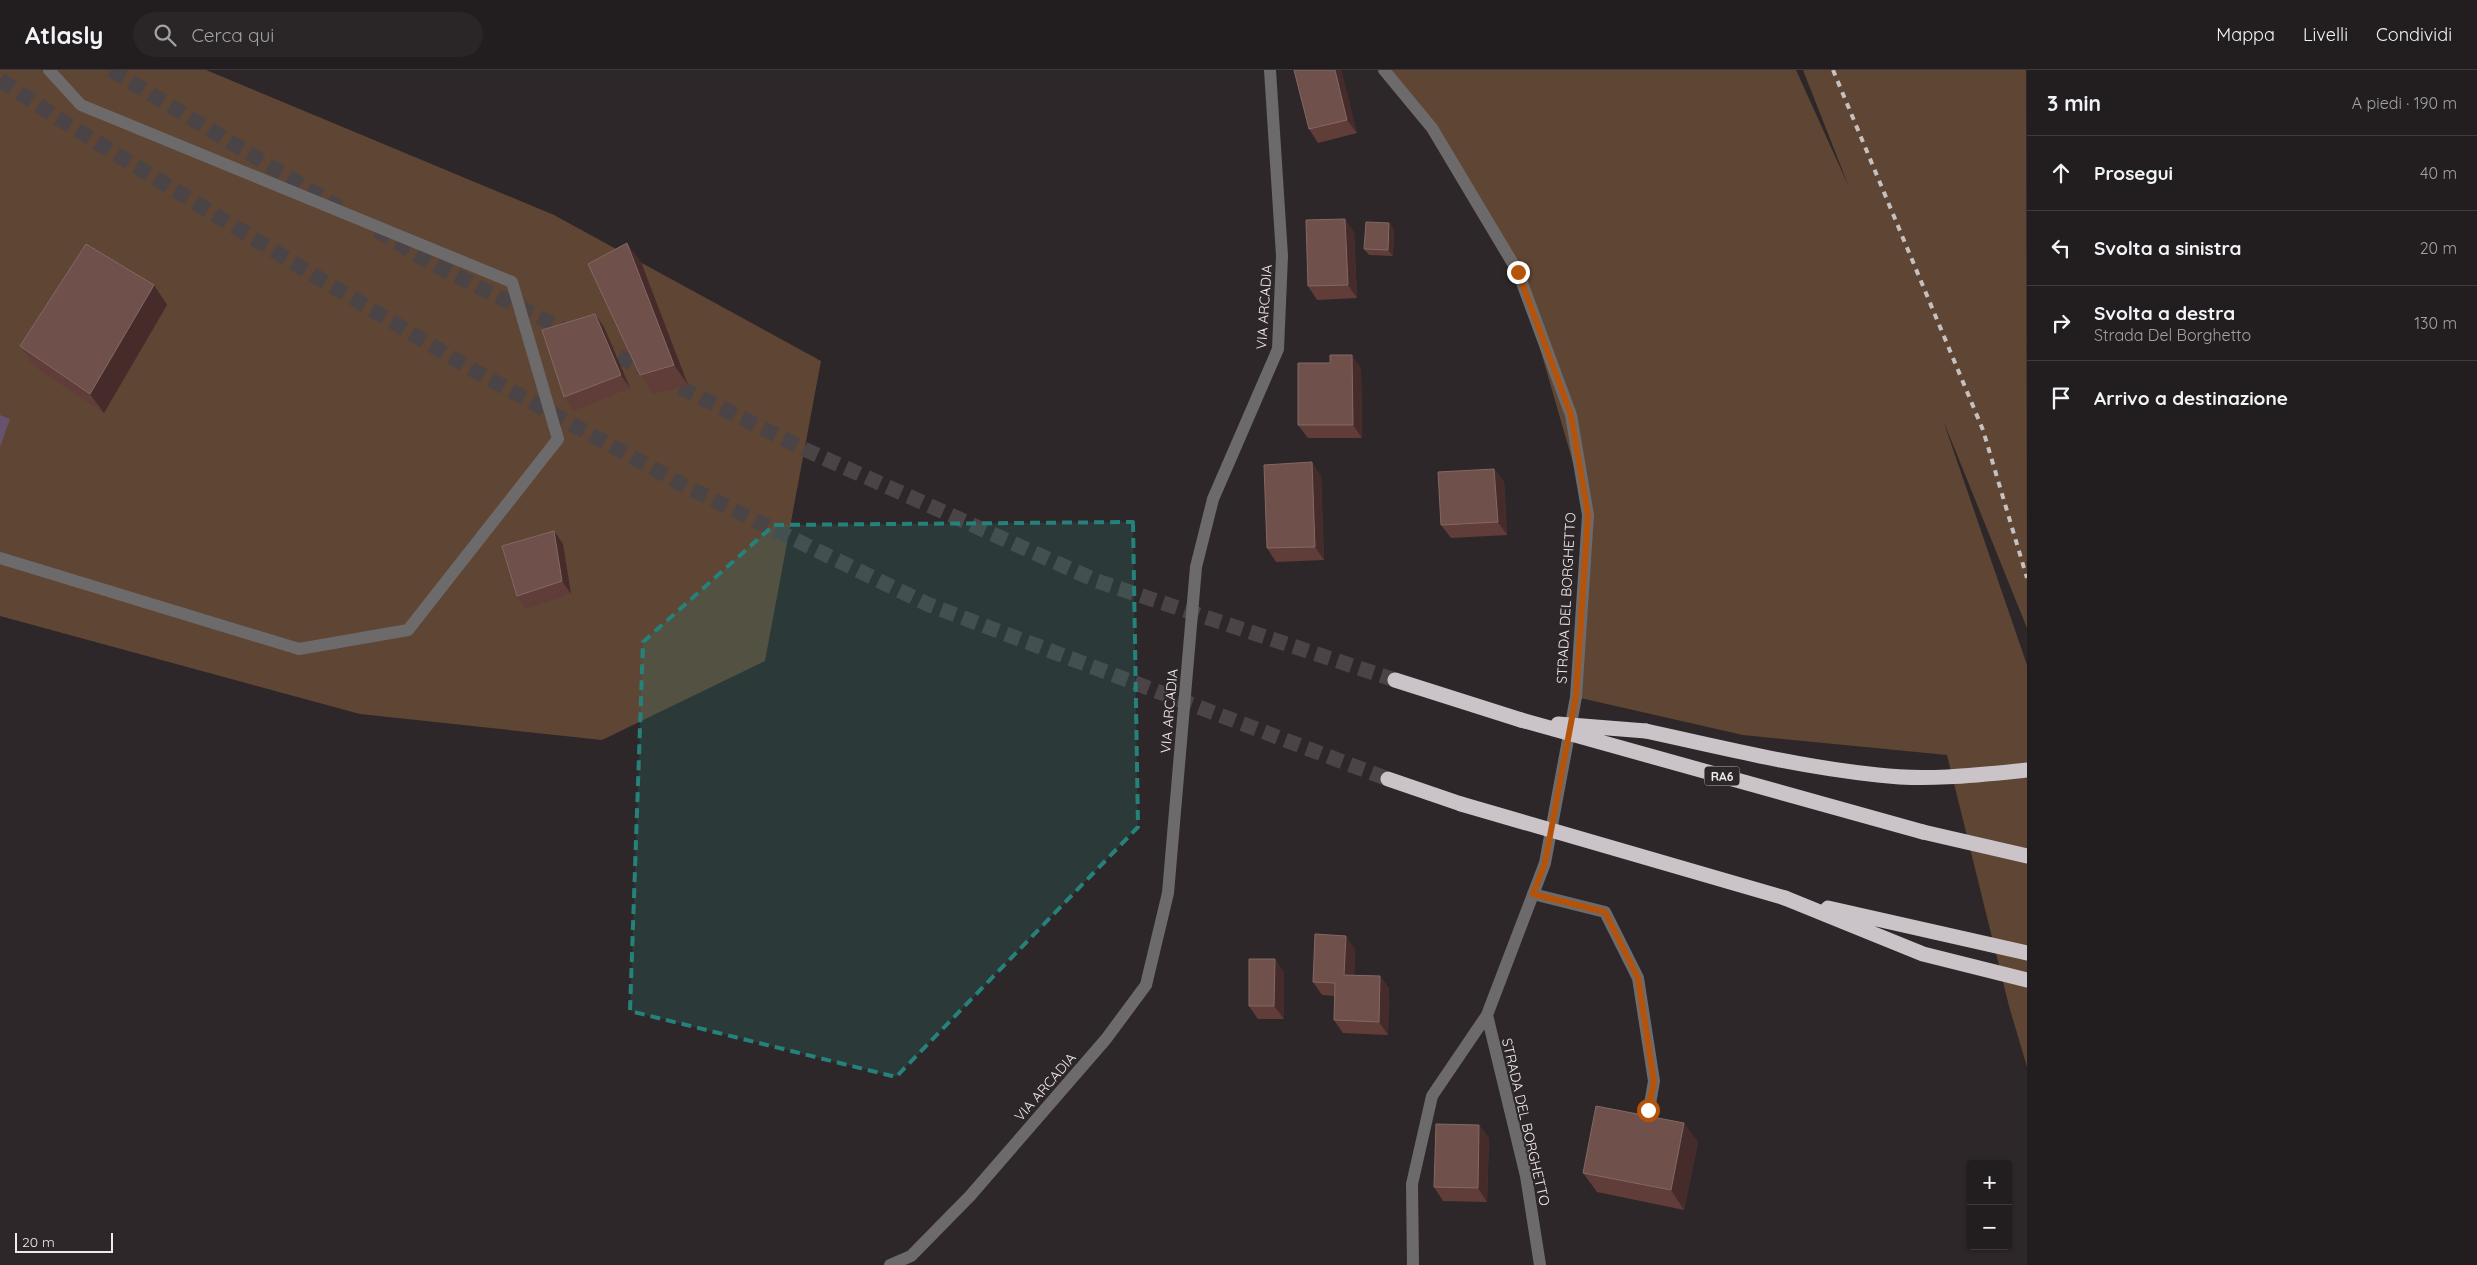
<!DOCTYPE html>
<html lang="it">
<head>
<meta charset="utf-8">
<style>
	:root { --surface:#221d1f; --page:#2a2628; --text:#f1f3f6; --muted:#a2a2a4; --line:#3f3b3d }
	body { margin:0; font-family:Quicksand,sans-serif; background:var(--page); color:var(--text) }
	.controls { position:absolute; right:15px; bottom:15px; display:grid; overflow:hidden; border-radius:5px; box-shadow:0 1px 4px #0004 }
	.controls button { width:45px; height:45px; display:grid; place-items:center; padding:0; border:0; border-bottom:1px solid var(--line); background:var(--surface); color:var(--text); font:25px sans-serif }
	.scale { position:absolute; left:15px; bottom:12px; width:98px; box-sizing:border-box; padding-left:5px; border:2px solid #efebeb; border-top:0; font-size:14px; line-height:18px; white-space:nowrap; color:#efebeb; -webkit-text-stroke:4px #2e2729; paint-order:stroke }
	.stop { position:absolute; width:15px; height:15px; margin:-11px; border:4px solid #b45309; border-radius:50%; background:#fff }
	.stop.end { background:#b45309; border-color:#fff; box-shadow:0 1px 5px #0008 }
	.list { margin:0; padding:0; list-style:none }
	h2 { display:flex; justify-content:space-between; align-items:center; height:65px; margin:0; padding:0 20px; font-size:21px }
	h2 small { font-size:16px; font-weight:400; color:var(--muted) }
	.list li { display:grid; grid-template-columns:32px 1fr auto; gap:15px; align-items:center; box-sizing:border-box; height:75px; padding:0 20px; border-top:1px solid var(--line) }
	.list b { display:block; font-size:19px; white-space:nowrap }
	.list p { margin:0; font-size:16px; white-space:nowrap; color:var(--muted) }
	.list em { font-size:16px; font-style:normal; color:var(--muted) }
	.icon { flex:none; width:28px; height:28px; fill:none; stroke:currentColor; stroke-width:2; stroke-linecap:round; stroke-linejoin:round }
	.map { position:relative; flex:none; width:2027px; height:1195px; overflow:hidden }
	header { display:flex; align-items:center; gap:30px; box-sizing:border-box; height:70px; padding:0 25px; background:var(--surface); border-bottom:1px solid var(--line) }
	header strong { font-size:24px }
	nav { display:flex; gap:28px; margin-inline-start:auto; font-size:18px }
	.search { width:350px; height:45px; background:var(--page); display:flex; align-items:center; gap:12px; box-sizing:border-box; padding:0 18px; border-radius:28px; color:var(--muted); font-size:19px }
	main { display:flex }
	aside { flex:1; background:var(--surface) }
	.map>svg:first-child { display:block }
</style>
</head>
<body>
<header>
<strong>Atlasly</strong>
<div class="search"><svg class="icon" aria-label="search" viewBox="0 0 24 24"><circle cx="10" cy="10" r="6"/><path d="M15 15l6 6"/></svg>Cerca qui</div>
<nav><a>Mappa</a><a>Livelli</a><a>Condividi</a></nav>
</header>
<main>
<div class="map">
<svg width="2027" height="1195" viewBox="0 0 2027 1195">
	<rect width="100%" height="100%" fill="#2e2729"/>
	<path fill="#5f4534" d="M0,0H206L554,145L821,291L765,591L602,670L360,644L0,546Z
		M1384,0H1796L1849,117L1803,0H2026L2027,558L1943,350L2027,595V997L2009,936L1947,685L1743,665L1576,627L1588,445L1518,202L1432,58Z"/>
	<path fill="#675270" d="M0,345L10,349L0,377Z"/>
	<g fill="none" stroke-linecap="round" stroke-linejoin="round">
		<path stroke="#4b4446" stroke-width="15" stroke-dasharray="15 8" stroke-linecap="butt" d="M111,0L340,138
			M0,10L69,55L297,195L473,300L685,416L927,534L1388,709
			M377,160L431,193L575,265
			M598,276L806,380L1097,511L1395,610"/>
		<path stroke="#6d6a6b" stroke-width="12" d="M1384,0L1432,58L1518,202L1571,345L1588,445L1576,627L1545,793L1487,945L1432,1026L1412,1114L1413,1195
			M0,488L299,579L408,560L558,369L512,212L81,35L49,0
			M1533,824L1605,842L1638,908L1654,1011L1649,1040
			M1487,945L1526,1106L1540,1195
			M890,1195L911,1186L970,1126L1106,969L1146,915L1168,823L1196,497L1213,429L1278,279L1282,186L1270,0"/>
		<path stroke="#cac3c7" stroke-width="15" d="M1395,610L1521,650
			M1646,661C1723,678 1800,697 1878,705C1927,711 1978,705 2027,700
			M1388,709L1461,734
			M1923,762L2027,786
			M1785,828L1923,884L2027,910
			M1828,838L2027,883"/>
		<path stroke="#c5c1c1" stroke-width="4" stroke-dasharray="6 6" stroke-linecap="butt" d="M1833,0L1983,360L2027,508"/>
		<path stroke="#cac3c7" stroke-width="15" d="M1521,650L1923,762
			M1558,654L1646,661
			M1461,734L1785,828"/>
	</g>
	<path fill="#603d38" d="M1341,0L1357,63L1318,73L1309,59Z
		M1394,159L1393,186L1369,185L1364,179Z
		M1354,162L1357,228L1317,230L1308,216Z
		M641,192L688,315L653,324L640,305Z
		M154,215L167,235L104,343L34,296L20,276Z
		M604,257L630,318L573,341L564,327Z
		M1361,298L1362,368H1308L1298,355Z
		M1494,399L1504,412L1507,465L1451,468L1441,455Z
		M1321,406L1324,490L1276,492L1267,478Z
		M554,461L563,474L571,524L526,539L517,526Z
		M1355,879L1354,905L1380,906L1389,919L1388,965L1343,963L1334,950L1335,926L1322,925L1313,912Z
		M1275,889L1284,903V949H1258L1249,936Z
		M1479,1055L1489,1068L1487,1132L1443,1131L1434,1117Z
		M1698,1072L1684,1140L1597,1122L1583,1103Z"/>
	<path fill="#452c2a" d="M1335,0H1341L1357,63L1347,50Z
		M1345,149L1354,162L1357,228L1348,215Z
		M1389,153L1394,159L1393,186L1388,180Z
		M627,173L641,192L688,315L674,295Z
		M154,215L167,235L104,343L90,324Z
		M595,244L604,257L630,318L621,305Z
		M1352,285L1361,298L1362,368L1353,355Z
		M1312,392L1321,406L1324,490L1315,477Z
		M1494,399L1504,412L1507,465L1498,452Z
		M554,461L563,474L571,524L562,511Z
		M1346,866L1355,879L1354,918L1344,905Z
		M1275,889L1284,903V949L1274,936Z
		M1380,906L1389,919L1388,965L1379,952Z
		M1684,1053L1698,1072L1684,1140L1671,1120Z
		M1479,1055L1489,1068L1487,1132L1478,1118Z"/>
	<path fill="#6f504b" stroke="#836864" d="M1294,0H1335L1347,50L1309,59Z
		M1345,149L1348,215L1308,216L1306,150Z
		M1366,152L1389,153L1388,180L1364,179Z
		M627,173L674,295L640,305L588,194Z
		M86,174L154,215L90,324L20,276Z
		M595,244L621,305L564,327L542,260Z
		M1330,285H1352L1353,355H1298V293H1330Z
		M1312,392L1315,477L1267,478L1264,395Z
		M1494,399L1498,452L1441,455L1438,402Z
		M554,461L562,511L517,526L502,476Z
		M1315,864L1346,866L1344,905L1380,906L1379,952L1334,950L1335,913L1313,912Z
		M1249,889H1275L1274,936H1249Z
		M1596,1036L1684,1053L1671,1120L1583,1103Z
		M1436,1054L1479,1055L1478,1118L1434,1117Z"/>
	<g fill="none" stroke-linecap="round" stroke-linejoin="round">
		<path stroke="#b45309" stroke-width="6" d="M1518,202L1571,345L1588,445L1576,626L1545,793L1533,824L1605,842L1638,908L1654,1012L1648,1040"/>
	</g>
	<path fill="#25827a" fill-opacity="0.2" stroke="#25827a" stroke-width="4" stroke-dasharray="10 6" stroke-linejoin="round" d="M1133,452L1138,757L896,1007L630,941L643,572L774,455Z"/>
	<g text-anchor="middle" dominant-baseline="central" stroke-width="4.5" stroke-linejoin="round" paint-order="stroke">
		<rect fill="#2e2729" stroke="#b5b0b1" stroke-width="1" x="1704.5" y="696.5" width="35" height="19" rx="4"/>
		<g font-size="12" font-weight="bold" fill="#efebeb">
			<text x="1722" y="706">RA6</text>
		</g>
		<g font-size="14" fill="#efebeb" stroke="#2e2729">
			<text transform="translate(1264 237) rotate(-86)">VIA ARCADIA</text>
			<text transform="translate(1566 528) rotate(-87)">STRADA DEL BORGHETTO</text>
			<text transform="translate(1169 641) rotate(-85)">VIA ARCADIA</text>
			<text transform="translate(1045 1017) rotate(-49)">VIA ARCADIA</text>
			<text transform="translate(1526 1052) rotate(77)">STRADA DEL BORGHETTO</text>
		</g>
	</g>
</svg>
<div class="controls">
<button>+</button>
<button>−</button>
</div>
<div class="scale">20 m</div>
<div class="stop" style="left:1648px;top:1040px"></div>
<div class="stop end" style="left:1518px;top:202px"></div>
</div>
<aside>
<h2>3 min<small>A piedi · 190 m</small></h2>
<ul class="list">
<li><svg class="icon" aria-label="ahead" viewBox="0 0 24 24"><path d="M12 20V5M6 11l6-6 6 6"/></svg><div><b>Prosegui</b></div><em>40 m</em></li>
<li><svg class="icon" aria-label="left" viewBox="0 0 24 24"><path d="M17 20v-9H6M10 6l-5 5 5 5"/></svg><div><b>Svolta a sinistra</b></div><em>20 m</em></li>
<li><svg class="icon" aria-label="right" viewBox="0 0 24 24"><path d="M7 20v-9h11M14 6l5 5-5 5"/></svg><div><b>Svolta a destra</b><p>Strada Del Borghetto</p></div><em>130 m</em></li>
<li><svg class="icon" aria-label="arrive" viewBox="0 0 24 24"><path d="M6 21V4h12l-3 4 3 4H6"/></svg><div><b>Arrivo a destinazione</b></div></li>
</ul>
</aside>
</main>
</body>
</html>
